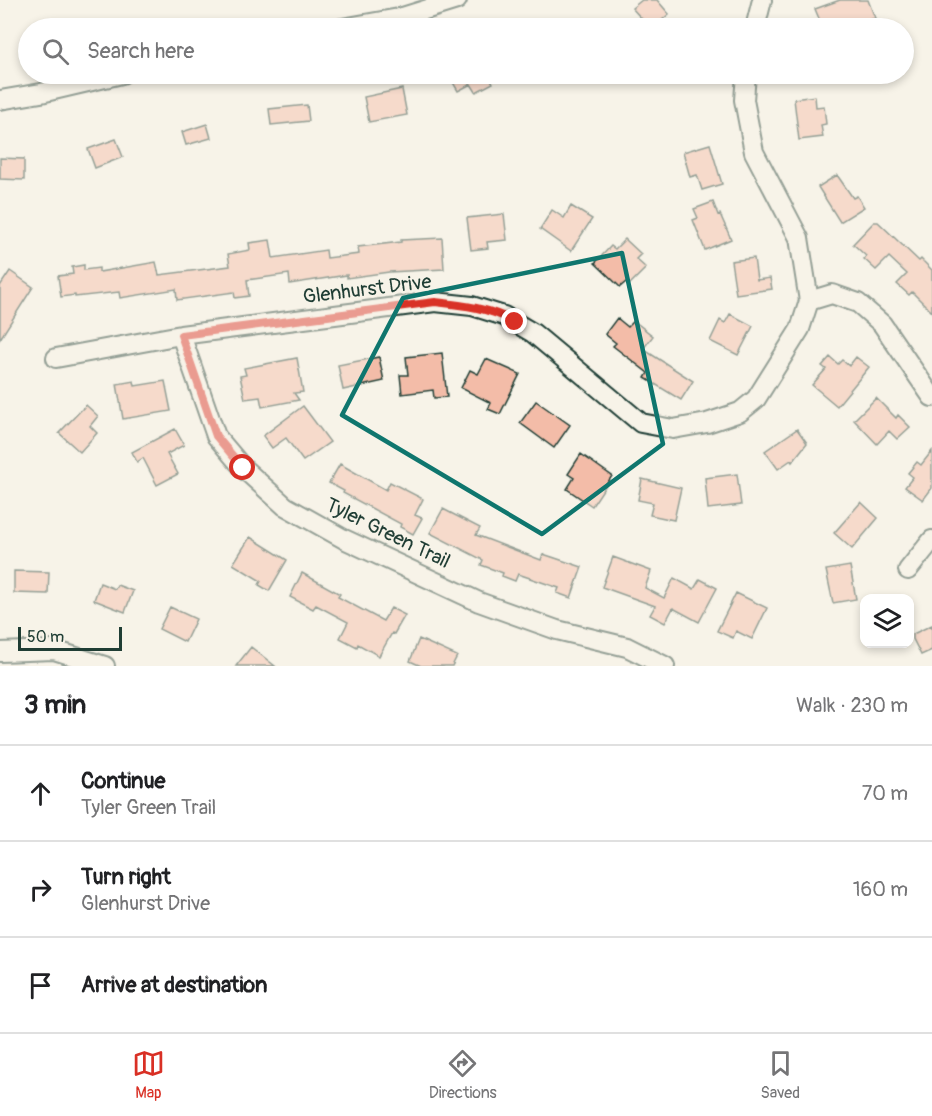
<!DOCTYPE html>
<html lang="en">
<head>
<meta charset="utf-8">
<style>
	:root { --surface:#fff; --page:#f2f2f2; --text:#202124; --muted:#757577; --line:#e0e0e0; --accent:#d93025 }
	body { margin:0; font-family:Pangolin,sans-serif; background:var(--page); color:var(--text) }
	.controls { position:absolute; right:18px; bottom:18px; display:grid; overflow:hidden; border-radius:12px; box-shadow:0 3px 9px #0003 }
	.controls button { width:54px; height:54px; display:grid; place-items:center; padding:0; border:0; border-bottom:2px solid var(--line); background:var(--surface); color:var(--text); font:30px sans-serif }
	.scale { position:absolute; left:18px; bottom:15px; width:104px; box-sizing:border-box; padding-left:6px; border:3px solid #1f3d34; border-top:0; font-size:16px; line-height:21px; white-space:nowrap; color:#1f3d34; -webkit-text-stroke:4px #f7f3e8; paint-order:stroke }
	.stop { position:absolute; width:18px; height:18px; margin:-14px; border:4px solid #d93025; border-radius:50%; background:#fff }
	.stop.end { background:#d93025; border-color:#fff; box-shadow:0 2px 6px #0008 }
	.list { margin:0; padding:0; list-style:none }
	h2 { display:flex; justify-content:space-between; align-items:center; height:78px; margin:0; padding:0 24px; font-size:26px }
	h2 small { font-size:20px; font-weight:400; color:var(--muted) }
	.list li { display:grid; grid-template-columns:39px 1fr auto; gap:18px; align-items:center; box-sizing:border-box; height:96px; padding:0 24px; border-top:2px solid var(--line) }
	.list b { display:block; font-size:22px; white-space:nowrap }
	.list p { margin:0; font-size:20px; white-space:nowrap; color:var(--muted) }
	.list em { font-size:20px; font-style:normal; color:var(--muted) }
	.icon { flex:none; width:33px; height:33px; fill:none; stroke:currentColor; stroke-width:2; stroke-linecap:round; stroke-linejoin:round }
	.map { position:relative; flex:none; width:932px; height:666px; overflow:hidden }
	.search { position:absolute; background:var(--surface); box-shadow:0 3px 9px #0003; left:18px; right:18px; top:18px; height:66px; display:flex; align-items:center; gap:15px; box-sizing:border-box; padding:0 21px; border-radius:33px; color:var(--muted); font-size:22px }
	.sheet { height:366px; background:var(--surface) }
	nav { display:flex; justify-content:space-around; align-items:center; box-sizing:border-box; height:84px; border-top:2px solid var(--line); background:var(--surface); font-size:16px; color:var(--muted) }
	nav a { display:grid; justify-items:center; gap:3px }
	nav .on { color:var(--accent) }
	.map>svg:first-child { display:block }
</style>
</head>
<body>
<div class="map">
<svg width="932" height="666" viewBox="0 0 932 666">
	<rect width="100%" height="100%" fill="#f7f3e8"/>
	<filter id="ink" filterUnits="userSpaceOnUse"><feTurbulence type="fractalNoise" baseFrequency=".0167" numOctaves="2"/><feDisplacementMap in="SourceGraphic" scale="12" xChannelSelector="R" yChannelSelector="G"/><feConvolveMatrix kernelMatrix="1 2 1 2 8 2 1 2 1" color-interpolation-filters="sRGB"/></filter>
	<g filter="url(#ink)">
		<path fill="#f3bca8" stroke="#1f3d34" stroke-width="1.5" d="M642,0H657L669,14L653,28H650L632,8Z
			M840,0H868L875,18L848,28H823L815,9Z
			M448,74H491L488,75L493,83L476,92L471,84L458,91Z
			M402,89L407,115L369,122L364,97Z
			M815,96L816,107L824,106L826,124L821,125L823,137L799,140L794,99Z
			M307,105L309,121L271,125L269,109Z
			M207,124L211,138L186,145L182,132Z
			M116,139L123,157L95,168L88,149Z
			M710,144L722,184L702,190L697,175L690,177L683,152Z
			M0,158L24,159V180L0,179Z
			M837,175L853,198L857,196L864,207L840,222L818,187Z
			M713,202L718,215L720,214L731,239L705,250L693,220L698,218L694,209Z
			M571,206L592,219L571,251L540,229L552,210L564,218Z
			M504,214L507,240L487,242L488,248L471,250L467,218Z
			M874,222H878L919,261L921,259L932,270V312L912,292L909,295L897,284L907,274L889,257L876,270L864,259L866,256L853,244Z
			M442,238L444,269L389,272L347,278V275L290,284L289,274L247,280L249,296L235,298L234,292L177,300L176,289L120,298L119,292L75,297V295L61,297L58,276L73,274L72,267L84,265V270L99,268V272L156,262L159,275L230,266L228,254L250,250L249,243L270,240L273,258L326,250L327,258L359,254L358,247L401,242V240Z
			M625,239L641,254L636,259L646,268L629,285L626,282L620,287L595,263L611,246L615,249Z
			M754,258L757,280L770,278L772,289L736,294L731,261Z
			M10,271L33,287L0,339V286Z
			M730,314L753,326L738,355L710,341L720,320L725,323Z
			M617,318L628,327L634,321L653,336L643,349L693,381L681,400L645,378L648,373L613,346L616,343L605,334Z
			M442,353L447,397L434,398L433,390L402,394L400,375H408L406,357Z
			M379,357L384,381L343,390L338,365Z
			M830,357L838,364L842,360L849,366L856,357L869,367L837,406L812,385L826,369L822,366Z
			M297,358L303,392L294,393L299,400L262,407L260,397L245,399L240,376L246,375L244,368Z
			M486,359L520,374L500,414L488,409L491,403L461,388L470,370L478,374Z
			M134,381L135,386L165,381L171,411L123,419L117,384Z
			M876,398L896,418L898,415L910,427L897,439L889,431L877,444L854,420Z
			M536,401L570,425L554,448L520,423Z
			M86,405L98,416L90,426L97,433L80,452L59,433Z
			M303,406L330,442L303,461L286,438L272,448L263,436Z
			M175,429L184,445L167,454L178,474L157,485L143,458L137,462L132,452Z
			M797,429L807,443L792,462L791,460L778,469L765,451Z
			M932,451V488L923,500L905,487L913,477L908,473L917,462L921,465Z
			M581,454L612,476L592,506L567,489L574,478L568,474Z
			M340,464L386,490L390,482L423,499L415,515L422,518L413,534L400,527L401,524L343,493L344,491L329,483Z
			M737,474L741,505L708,509L705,478Z
			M642,479L681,488L674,520L650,515L653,503L638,500Z
			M861,502L878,518L852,549L834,533Z
			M443,509L480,528L476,535L541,560L543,554L582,567L571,598L557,593L559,588L518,574L515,581L502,576L503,573L481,565L483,560L430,533Z
			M250,537L287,560L269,591L259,585L261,581L233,564Z
			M613,557L651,571L645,588L664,598L674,578L694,589L700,579L717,588L699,622L673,608L665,623L650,615L655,606L602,587Z
			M850,566L856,599L833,603L826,570Z
			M14,571L49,572L48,594L14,593Z
			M302,573L340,594L338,597L383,621L391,608L405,615L394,634L392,633L379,656L358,644L357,647L340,638L348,622L316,605L313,609L290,597Z
			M100,583L115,589L117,585L133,591L125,612L94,600Z
			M736,593L767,608L752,639L736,631L733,638L717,631Z
			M170,607L196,619L185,642L159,629Z
			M932,625V650L921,655L913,639V634Z
			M419,639L457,656L452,666H421L410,661Z
			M251,647L275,666H236Z"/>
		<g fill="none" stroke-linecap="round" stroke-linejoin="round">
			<g stroke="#1f3d34" stroke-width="22">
				<path id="minor" d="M342,28L399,18L457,0
					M755,28L762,0
					M0,100L41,93L122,74
					M809,301L832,294L858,303L882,324L932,397
					M181,335L216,436L243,468L285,506L344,539L479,602L557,630L627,647L665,666
					M56,358L181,335L435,302L472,306L504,316L533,333L641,423L673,429L707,423L740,412L756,399L800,329L809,301L799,238L754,152L744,100L746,74
					M908,570L932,540
					M0,652L54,650L105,666"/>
			</g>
			<use href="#minor" stroke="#f7f3e8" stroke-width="18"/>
		</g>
	</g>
	<g fill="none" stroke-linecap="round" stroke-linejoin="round" filter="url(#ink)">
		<path stroke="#d93025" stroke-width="8" d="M243,468L216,436L181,335L435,302C463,305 490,308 515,322"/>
	</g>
	<path d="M0 0H932V666H0ZM622,253L663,444L542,534L342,415L403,298Z" fill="#f7f3e8" fill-opacity=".55" fill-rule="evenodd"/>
	<path fill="none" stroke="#0f766e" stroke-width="4.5" stroke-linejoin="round" d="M622,253L663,444L542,534L342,415L403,298Z"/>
	<g text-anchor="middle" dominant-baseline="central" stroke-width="5" stroke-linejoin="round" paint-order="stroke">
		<g font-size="20" fill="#1f3d34" stroke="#f7f3e8">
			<text transform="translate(367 289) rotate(-7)">Glenhurst Drive</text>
			<text transform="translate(388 533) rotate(26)">Tyler Green Trail</text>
		</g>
	</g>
</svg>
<div class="controls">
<button><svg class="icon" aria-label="layers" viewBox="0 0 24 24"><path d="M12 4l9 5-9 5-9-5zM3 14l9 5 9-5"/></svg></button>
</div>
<div class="scale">50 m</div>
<div class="stop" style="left:243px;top:468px"></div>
<div class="stop end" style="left:515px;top:322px"></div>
<div class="search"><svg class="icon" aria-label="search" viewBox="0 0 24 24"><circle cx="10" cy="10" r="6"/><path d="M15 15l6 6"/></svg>Search here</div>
</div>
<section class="sheet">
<h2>3 min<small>Walk · 230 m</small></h2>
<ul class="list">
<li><svg class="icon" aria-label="ahead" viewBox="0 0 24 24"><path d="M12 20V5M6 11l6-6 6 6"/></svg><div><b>Continue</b><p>Tyler Green Trail</p></div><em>70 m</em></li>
<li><svg class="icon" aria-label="right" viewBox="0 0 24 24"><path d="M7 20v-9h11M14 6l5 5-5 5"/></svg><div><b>Turn right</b><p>Glenhurst Drive</p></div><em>160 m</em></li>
<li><svg class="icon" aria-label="arrive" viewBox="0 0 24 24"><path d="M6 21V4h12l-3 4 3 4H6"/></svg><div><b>Arrive at destination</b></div></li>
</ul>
</section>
<nav>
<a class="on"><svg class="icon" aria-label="map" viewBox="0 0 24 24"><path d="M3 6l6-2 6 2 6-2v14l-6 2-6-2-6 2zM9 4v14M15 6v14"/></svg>Map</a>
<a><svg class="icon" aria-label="directions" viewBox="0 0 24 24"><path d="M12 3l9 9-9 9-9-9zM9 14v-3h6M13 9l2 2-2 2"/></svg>Directions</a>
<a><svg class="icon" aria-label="saved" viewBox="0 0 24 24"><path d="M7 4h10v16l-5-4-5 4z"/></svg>Saved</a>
</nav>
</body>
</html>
